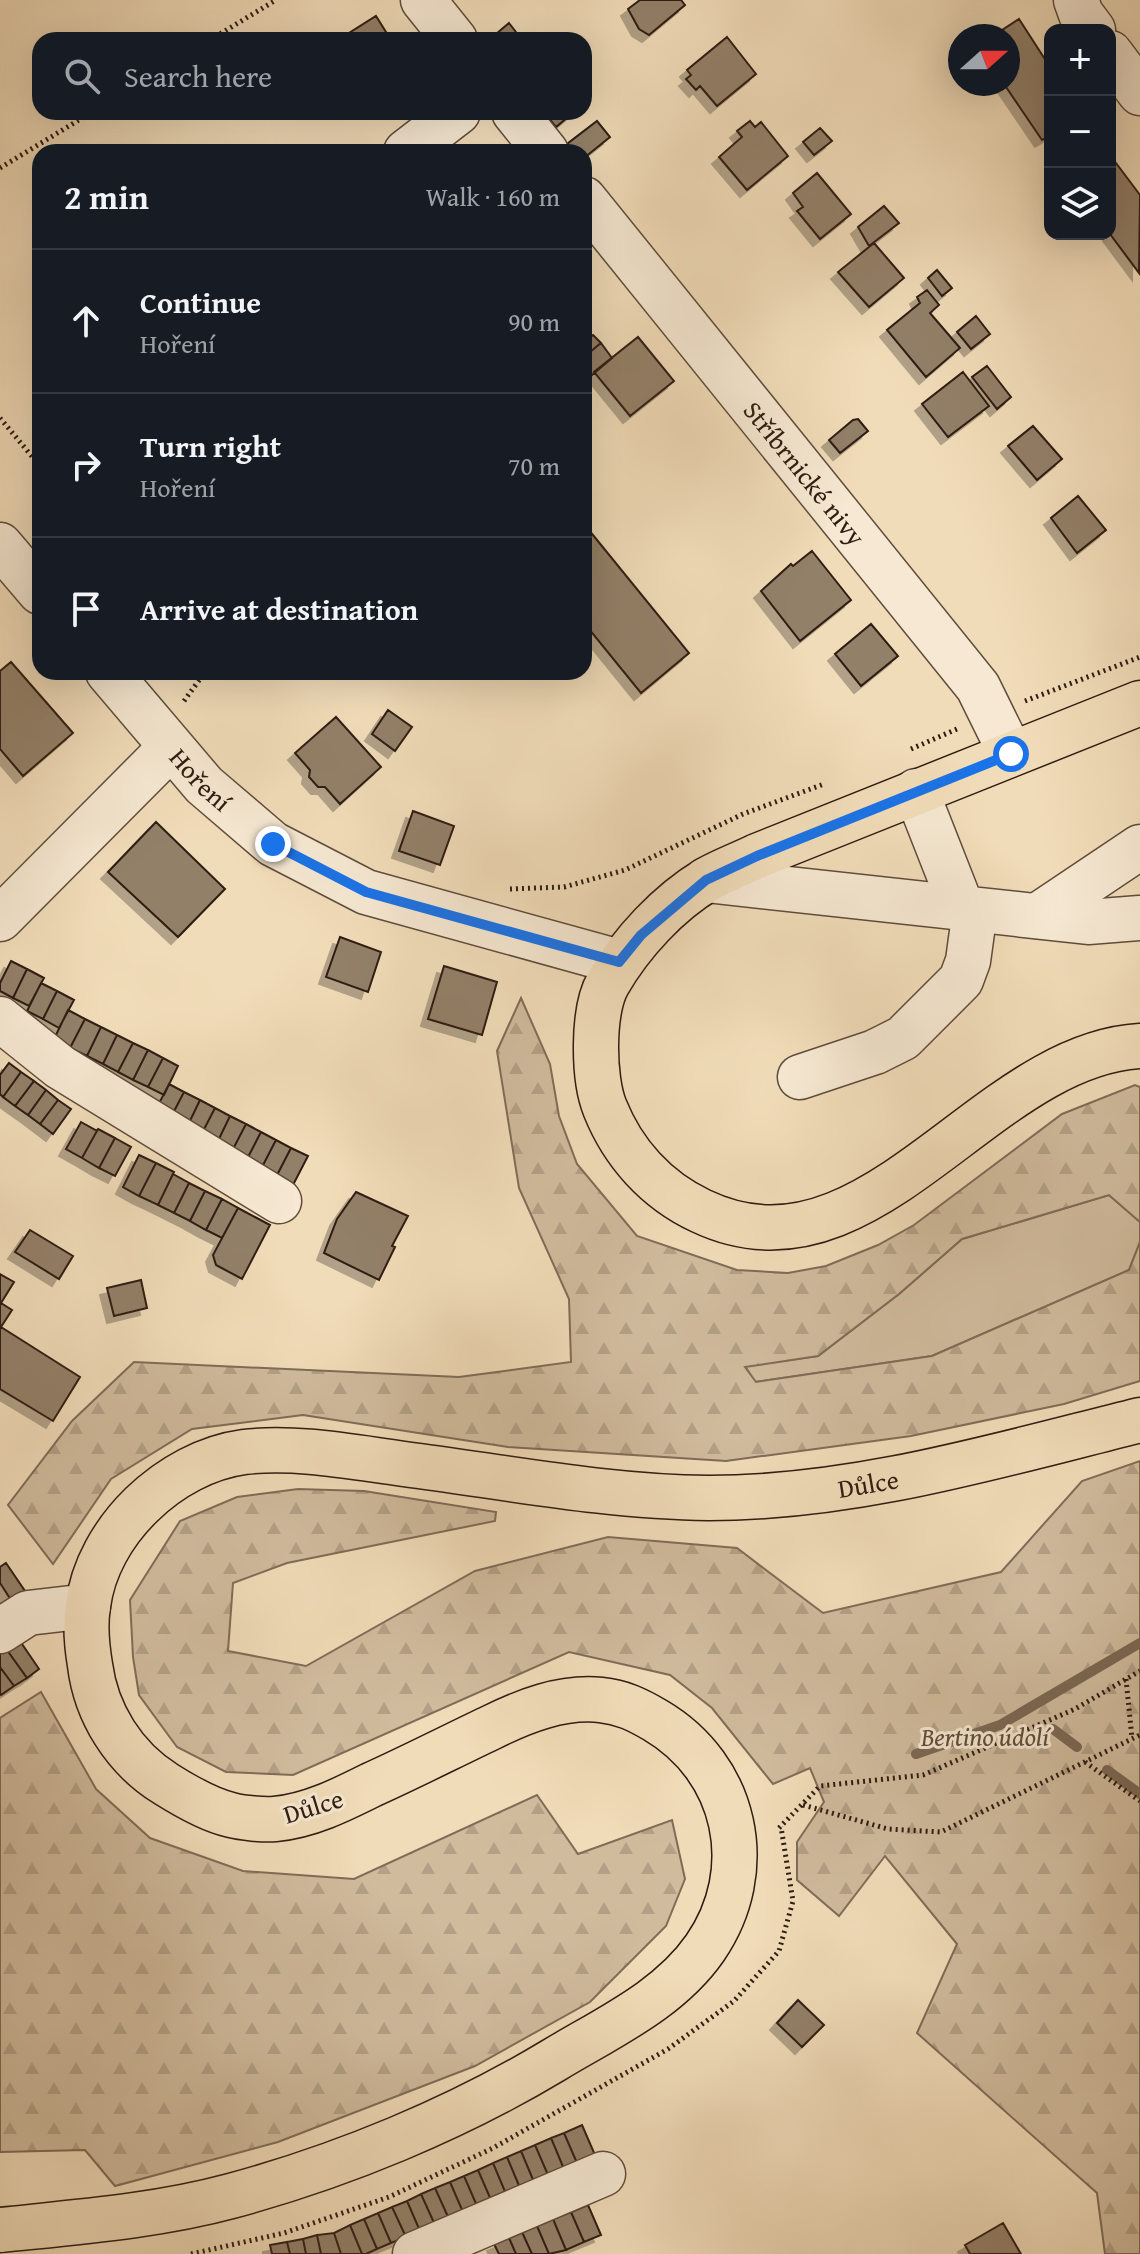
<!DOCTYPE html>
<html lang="en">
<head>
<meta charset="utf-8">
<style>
	:root { --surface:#171b24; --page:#242831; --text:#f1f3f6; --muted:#9ea1a6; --line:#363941 }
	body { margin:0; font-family:"Gentium Book Plus",serif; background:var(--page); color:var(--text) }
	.controls { position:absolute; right:24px; top:24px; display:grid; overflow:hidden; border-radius:16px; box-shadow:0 8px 32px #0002 }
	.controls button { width:72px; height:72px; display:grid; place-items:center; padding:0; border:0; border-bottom:2px solid var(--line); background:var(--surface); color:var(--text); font:40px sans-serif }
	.compass { position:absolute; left:948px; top:24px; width:72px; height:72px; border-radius:50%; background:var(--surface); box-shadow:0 8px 32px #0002; rotate:69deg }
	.stop { position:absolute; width:24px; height:24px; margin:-18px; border:6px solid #1a73e8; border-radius:50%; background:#fff }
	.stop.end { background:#1a73e8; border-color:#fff; box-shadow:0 2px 8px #0008 }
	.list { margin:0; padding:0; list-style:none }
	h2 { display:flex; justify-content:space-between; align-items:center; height:104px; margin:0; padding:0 32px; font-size:34px }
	h2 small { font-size:26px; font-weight:400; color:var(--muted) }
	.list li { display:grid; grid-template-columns:52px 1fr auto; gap:24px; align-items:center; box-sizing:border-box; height:144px; padding:0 32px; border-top:2px solid var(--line) }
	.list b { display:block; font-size:30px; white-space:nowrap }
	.list p { margin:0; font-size:26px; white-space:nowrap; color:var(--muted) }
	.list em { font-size:26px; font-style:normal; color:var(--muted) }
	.icon { flex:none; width:44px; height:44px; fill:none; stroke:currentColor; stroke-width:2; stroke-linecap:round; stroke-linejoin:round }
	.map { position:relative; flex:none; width:1140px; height:2254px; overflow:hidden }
	.search { position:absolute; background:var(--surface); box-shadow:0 8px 32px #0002; left:32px; top:32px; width:560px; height:88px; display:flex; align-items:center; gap:20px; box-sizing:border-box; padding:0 28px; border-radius:24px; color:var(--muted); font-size:30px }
	.panel { position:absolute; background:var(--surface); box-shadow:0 8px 32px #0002; left:32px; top:144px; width:560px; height:536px; border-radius:24px }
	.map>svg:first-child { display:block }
</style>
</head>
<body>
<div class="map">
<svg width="1140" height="2254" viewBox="0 0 1140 2254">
	<defs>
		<pattern id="forest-firs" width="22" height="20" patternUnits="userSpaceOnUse" patternTransform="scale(2)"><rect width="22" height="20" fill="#d0bb9d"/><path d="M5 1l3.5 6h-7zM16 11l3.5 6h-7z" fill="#b3a086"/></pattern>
		<filter id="shadow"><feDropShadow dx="-7" dy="7" stdDeviation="0" flood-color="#0004"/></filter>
	</defs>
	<rect width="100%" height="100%" fill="#f1dcb9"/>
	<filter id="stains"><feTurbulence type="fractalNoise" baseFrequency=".0025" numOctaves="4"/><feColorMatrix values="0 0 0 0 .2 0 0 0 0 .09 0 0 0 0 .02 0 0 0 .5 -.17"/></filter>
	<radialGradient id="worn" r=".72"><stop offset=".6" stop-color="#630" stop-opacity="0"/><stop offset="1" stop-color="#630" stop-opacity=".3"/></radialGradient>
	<path fill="#d0bb9d" stroke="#7f6c58" stroke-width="2" d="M1109,1195L1140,1222V1242L1129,1270L932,1356L755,1382L745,1366L818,1356L899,1294L962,1239Z"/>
	<path fill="url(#forest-firs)" stroke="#7f6c58" stroke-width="2" d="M521,998L550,1064L559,1116L577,1164L637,1236L737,1270L788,1273L826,1266L878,1245L914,1225L1062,1114L1135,1085L1140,1087V1222L1109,1195L962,1239L899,1294L818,1356L745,1367L756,1382L932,1356L1129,1270L1140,1242V1381L1064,1404L911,1436L726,1461L508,1447L303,1415L192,1429L111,1479L53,1564L8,1505L72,1421L134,1362L459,1377L571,1362L569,1299L519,1188L497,1051Z
		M1140,1461V2254H1105L1097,2193L917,2033L957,1944L885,1856L839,1916L797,1880V1842L824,1802L810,1768L773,1784L712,1708L670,1675L569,1652L293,1775L226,1772L177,1747L139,1695L133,1657L130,1600L180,1521L237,1497L298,1489L364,1491L496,1512L495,1521L287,1563L233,1583L228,1651L306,1666L475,1571L608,1537L737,1548L823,1613L1001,1572L1082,1481Z
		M41,1692L96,1789L150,1838L243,1871L354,1879L537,1795L578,1854L672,1820L685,1879L666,1926L590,2002L475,2066L278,2142L115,2186L85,2150L0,2152V1718Z"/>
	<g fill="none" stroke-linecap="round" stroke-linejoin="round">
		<path stroke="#7b6854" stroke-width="10" d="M1053,1729L1077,1747
			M916,1754L1000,1725L1140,1643
			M1107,1770L1140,1794"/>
	</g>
	<path fill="#938069" stroke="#2e1c12" stroke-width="2" filter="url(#shadow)" d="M640,0H681L685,5L649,35L639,29L628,9Z
		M376,16L391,40H338Z
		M1019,19L1050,67V135L1042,140L1004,84H1008V36H993Z
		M509,23L519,36L514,40H489Z
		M727,37L756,74L717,106L700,86L696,90L686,79L691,75L687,70Z
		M544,112H574L556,127Z
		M597,121L610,137L584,158V152H574L567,144Z
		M750,121L755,127L761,122L788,156L747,190L719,157L742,137L737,131Z
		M820,128L832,141L814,155L803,142Z
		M1110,155L1140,195L1139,273L1110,234Z
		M817,173L851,214L820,239L797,211L803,207L793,193Z
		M884,206L899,223L869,246L858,227Z
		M874,243L904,278L869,307L838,272Z
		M937,270L952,288L942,296L928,278Z
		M927,290L939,305L930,313L960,348L926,377L887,330L920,303L917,297Z
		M976,316L990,334L971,349L957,332Z
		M593,335L601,343L584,357V342Z
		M638,337L674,381L630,416L594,372Z
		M601,343L612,358L586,380L584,357Z
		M987,366L1011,397L997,409L972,377Z
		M963,372L989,406L948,437L922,404Z
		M858,419L868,431L840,453L829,440L853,420Z
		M1033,426L1062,459L1037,480L1008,446Z
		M1078,496L1106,530L1077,553L1051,518Z
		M584,524L689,653L641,693L584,623Z
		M812,551L851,600L800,641L761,591L791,564L793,566Z
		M871,624L898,656L861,686L835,654Z
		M11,662L73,733L23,776L0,749V671Z
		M388,710L412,727L395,751L372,734Z
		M336,717L381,767L340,804L325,787H318L309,777L310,770L295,753Z
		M413,811L454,826L440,865L399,851Z
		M156,822L225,889L178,937L108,872Z
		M340,937L381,952L368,992L326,977Z
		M11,961L27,969L13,998L0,991V983Z
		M444,966L497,982L482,1035L428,1019Z
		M27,969L44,978L29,1006L13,998Z
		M41,983L57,991L43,1019L27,1011Z
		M57,991L74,1000L59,1028L43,1019Z
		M68,1010L85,1019L70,1048L54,1039Z
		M85,1019L101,1027L87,1056L70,1048Z
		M101,1027L117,1035L103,1064L87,1056Z
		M117,1035L133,1043L118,1072L103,1064Z
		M133,1043L148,1050L133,1080L118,1072Z
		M148,1050L163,1058L148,1087L133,1080Z
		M163,1058L178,1066L164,1095L148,1087Z
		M9,1063L21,1072L3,1097L0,1094V1075Z
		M21,1072L34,1081L15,1106L3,1097Z
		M34,1081L46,1090L28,1115L15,1106Z
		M169,1084L184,1092L169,1121L154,1113Z
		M46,1090L58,1100L40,1124L28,1115Z
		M184,1092L200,1100L186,1129L169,1121Z
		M58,1100L71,1109L53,1134L40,1124Z
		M200,1100L215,1108L200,1137L186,1129Z
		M215,1108L230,1116L216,1145L200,1137Z
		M230,1116L246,1124L231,1153L216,1145Z
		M81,1122L97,1131L82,1158L66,1149Z
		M246,1124L261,1132L246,1161L231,1153Z
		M98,1129L115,1138L99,1168L82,1158Z
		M261,1132L276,1140L261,1169L246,1161Z
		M115,1138L131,1147L115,1176L99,1168Z
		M276,1140L291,1148L276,1177L261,1169Z
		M291,1148L308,1156L293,1185L276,1177Z
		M139,1155L156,1163L139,1196L123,1187Z
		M156,1163L174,1172L158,1205L139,1196Z
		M173,1174L189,1183L174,1213L158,1205Z
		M189,1183L205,1191L190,1221L174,1213Z
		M205,1191L222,1199L206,1230L190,1221Z
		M356,1192L408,1216L392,1246L395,1247L379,1280L324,1253L337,1219Z
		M222,1199L238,1208L222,1238L206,1230Z
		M238,1208L270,1225L242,1279L216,1265L213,1255Z
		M30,1230L73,1256L59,1279L15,1252Z
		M0,1274L14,1282L1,1303L12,1310L1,1327L80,1377L53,1421L0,1389Z
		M141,1280L147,1308L114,1316L107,1288Z
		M6,1563L25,1591L11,1600L0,1583V1567Z
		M20,1641L39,1669L27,1678L7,1650Z
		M7,1650L27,1678L14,1686L0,1667V1654Z
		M0,1667L14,1686L1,1695L0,1693Z
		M798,2000L824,2025L802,2047L777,2023Z
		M582,2125L595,2155L577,2163L564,2133Z
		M564,2133L577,2163L564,2169L551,2138Z
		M551,2138L564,2169L548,2175L535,2145Z
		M535,2145L548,2175L534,2182L521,2151Z
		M521,2151L534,2182L520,2188L507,2157Z
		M507,2157L520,2188L506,2194L493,2163Z
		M493,2163L506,2194L491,2200L478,2170Z
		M478,2170L491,2200L477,2206L464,2176Z
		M464,2176L477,2206L463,2212L450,2182Z
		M450,2182L463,2212L449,2219L435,2188Z
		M435,2188L449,2219L435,2225L421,2194Z
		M421,2194L435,2225L420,2231L407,2201Z
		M407,2201L420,2231L406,2237L392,2207Z
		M588,2205L601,2235L584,2242L571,2212Z
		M392,2207L406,2237L391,2243L378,2213Z
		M571,2212L584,2242L566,2250L553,2219Z
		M378,2213L391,2243L377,2249L364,2219Z
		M364,2219L377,2249L366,2254H362L350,2225Z
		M553,2219L566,2250L549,2254L537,2226Z
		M1003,2223L1021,2254H970L965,2245Z
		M350,2225L362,2254H341L334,2233Z
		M537,2226L549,2254H532L522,2232Z
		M522,2232L532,2254H516L509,2238Z
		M334,2233L341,2254H321L317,2235Z
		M317,2235L321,2254H306L303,2239Z
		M509,2238L516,2254H499L494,2244Z
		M303,2239L306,2254H290L287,2242Z
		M287,2242L290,2254H272L270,2245Z"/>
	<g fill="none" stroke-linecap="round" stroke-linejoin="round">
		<g stroke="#5f4c3c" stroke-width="47">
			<g id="minor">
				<path d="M423,0L455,40"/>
				<path d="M1076,0L1081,14L1093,30"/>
				<path d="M1110,53L1140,93"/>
				<path d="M514,112L546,152"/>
				<path d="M406,152L458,112"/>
				<path id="s1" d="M584,199L978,687L1011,754"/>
				<path d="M0,545L40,592"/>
				<path id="s2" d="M108,672L204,785L273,844L366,892L619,962"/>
				<path d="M916,791L962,908L1088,922L1140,918"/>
				<path d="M706,880L962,908"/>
				<path d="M1037,916L1140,847"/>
				<path d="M0,919L171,747"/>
				<path d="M0,1019L60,1067L279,1201"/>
				<path d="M800,1077L875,1052L903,1038L961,980L968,961L975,910"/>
				<path d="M0,1631L28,1613L88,1606"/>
				<path d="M415,2254L603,2174"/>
			</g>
		</g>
		<g stroke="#2e1c12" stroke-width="47">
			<g id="major">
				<path d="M1140,703L757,856C741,864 724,870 708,879C668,903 631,943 608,983C592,1010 593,1079 605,1108C623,1153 656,1190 701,1211C869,1291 982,1055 1140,1046"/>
				<path id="s3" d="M0,2230C77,2222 157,2216 231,2196C342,2166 456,2119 554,2060C607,2028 669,2000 705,1948C759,1870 737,1768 655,1720C638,1710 622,1702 601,1700C562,1696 524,1711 490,1728C450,1747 411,1767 371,1785C341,1800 309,1816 275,1819C263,1820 243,1818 231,1815C209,1810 185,1796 166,1784C124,1758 96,1713 90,1665C87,1647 85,1624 88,1606C97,1531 170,1462 244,1452C297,1446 352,1457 404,1464C505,1477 607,1497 709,1498C856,1498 999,1455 1140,1420"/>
			</g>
		</g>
		<path stroke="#2e1c12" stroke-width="5" stroke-dasharray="2 4" stroke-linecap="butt" d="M210,40L276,0
			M0,168L92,112
			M0,418L40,466
			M184,701L205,672
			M1025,701L1140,657
			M911,749L957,729
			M510,889L564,887L625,870L743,814L824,784
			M1126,1679L1132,1738
			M1085,1762L1140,1801
			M803,1805L888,1829L941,1832L1140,1735
			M779,1828L820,1786L923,1775L1075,1709L1140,1671
			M191,2254L284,2233L389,2197L493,2148L668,2049L734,2001L779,1951L793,1901L781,1827"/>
		<use href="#minor" stroke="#f6e8d2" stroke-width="44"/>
		<use href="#major" stroke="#f1dcb9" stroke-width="44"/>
	</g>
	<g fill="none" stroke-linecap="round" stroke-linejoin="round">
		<path stroke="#1a73e8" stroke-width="10" d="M273,844L366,892L619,962L641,935L706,880L757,856L1011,754"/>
	</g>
	<g text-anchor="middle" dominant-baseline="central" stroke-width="6" stroke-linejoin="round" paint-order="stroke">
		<g font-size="26" fill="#2e1c12" stroke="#f6e8d2">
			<text stroke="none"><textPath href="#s1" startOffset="352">Stříbrnické nivy</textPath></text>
			<text stroke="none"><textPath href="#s2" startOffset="142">Hoření</textPath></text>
			<text stroke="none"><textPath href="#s3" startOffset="2630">Důlce</textPath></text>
			<text transform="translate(313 1806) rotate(-17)">Důlce</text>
		</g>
		<g font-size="26" font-style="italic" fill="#5f4c3c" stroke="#f6e8d2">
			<text x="985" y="1736">Bertino údolí</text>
		</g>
	</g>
	<rect width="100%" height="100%" filter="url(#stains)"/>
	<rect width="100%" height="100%" fill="url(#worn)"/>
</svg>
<div class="controls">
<button>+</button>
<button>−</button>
<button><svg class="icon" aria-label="layers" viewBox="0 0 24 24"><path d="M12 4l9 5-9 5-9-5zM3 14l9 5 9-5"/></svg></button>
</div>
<svg class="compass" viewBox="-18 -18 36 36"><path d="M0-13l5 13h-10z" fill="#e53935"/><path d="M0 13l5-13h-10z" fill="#9ea1a6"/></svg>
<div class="stop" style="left:1011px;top:754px"></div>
<div class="stop end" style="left:273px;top:844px"></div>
<div class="search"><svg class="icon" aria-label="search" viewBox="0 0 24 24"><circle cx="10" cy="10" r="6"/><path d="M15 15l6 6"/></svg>Search here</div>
<section class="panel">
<h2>2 min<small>Walk · 160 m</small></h2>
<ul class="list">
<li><svg class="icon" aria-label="ahead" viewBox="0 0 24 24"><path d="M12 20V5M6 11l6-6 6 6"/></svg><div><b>Continue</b><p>Hoření</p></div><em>90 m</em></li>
<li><svg class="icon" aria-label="right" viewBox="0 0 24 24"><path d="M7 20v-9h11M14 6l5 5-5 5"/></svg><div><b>Turn right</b><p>Hoření</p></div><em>70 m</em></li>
<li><svg class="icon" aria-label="arrive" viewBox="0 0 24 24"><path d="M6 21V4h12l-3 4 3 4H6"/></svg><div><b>Arrive at destination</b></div></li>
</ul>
</section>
</div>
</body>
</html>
